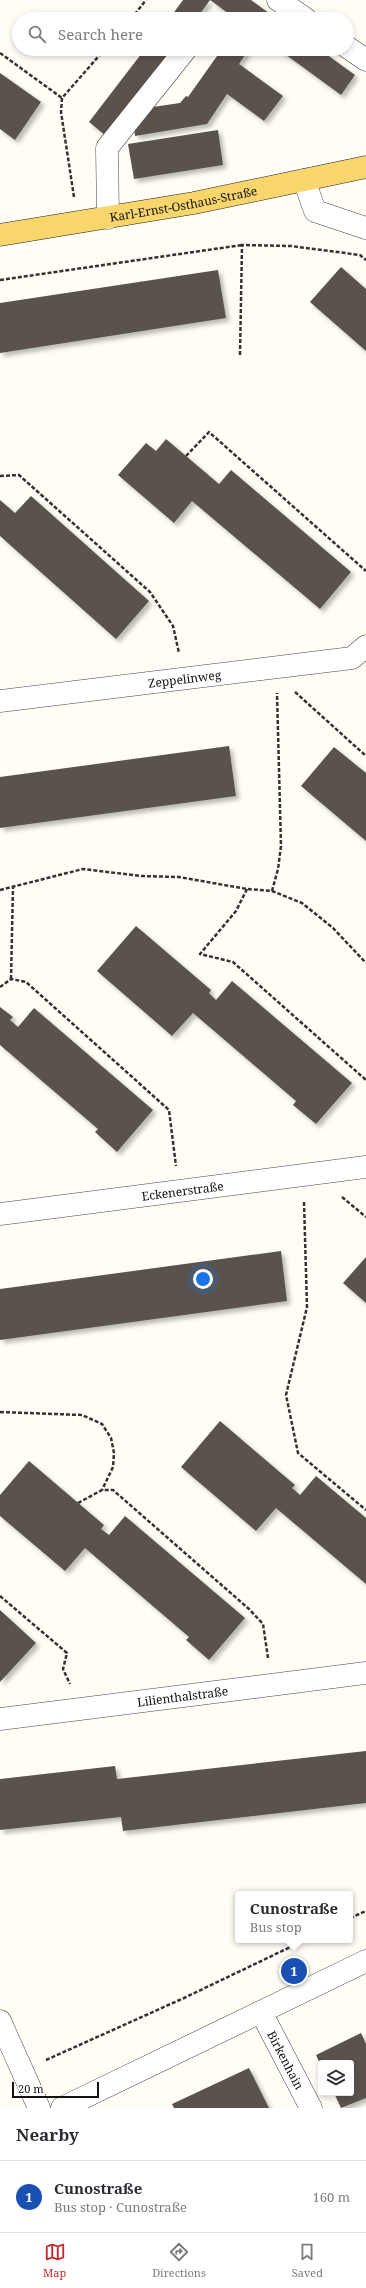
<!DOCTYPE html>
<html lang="en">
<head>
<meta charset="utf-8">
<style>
	:root { --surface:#fff; --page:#f2f2f3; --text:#2b2b33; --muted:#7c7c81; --line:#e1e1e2; --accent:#c4262e }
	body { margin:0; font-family:"Noto Serif",serif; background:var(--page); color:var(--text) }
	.controls { position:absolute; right:12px; bottom:12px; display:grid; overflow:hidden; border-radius:4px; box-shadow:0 2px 6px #0003 }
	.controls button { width:36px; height:36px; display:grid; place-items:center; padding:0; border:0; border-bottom:1px solid var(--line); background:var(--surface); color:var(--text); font:20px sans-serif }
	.scale { position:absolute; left:12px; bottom:10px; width:87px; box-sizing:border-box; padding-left:4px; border:2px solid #111; border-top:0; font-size:11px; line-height:14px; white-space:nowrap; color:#111; -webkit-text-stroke:3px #fff; paint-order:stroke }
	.you { position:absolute; left:203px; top:1279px; width:14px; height:14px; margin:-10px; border:3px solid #fff; border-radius:50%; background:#1a73e8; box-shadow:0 0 0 6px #1a73e833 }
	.badge { display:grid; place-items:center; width:26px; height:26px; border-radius:50%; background:var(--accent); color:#fff; font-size:13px; font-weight:700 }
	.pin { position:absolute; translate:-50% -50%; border:2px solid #fff; box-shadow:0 1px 4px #0006 }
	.popup { position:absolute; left:235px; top:1891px; width:118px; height:52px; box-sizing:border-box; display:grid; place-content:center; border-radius:4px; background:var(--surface); filter:drop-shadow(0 1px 3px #0005); font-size:13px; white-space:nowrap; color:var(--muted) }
	.popup b { font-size:15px; color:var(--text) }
	.popup::after { content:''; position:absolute; left:50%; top:100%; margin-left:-8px; border:8px solid transparent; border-top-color:var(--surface) }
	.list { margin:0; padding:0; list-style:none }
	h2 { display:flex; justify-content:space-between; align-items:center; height:52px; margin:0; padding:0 16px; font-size:17px }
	h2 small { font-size:13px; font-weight:400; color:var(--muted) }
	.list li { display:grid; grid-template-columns:26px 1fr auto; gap:12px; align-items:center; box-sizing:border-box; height:72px; padding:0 16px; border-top:1px solid var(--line) }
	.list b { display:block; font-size:15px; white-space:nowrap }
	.list p { margin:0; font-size:13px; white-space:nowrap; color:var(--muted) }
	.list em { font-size:13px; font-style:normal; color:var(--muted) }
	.icon { flex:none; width:22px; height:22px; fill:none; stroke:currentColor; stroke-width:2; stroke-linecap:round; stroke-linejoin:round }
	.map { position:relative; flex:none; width:366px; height:2108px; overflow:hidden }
	.search { position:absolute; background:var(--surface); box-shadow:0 2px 6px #0003; left:12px; right:12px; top:12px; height:44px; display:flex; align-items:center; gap:10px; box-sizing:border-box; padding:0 14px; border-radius:22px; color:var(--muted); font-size:15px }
	.sheet { height:124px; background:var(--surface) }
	nav { display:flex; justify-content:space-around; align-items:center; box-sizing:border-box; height:56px; border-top:1px solid var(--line); background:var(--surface); font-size:11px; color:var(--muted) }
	nav a { display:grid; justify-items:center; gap:2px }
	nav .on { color:var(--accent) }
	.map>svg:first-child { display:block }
</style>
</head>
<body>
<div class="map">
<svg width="366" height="2108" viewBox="0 0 366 2108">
	<defs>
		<filter id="shadow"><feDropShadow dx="3.5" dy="3.5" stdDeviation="2" flood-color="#0004"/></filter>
	</defs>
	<rect width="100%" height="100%" fill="#fffdf5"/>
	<path fill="#5a524d" filter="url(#shadow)" d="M183,0H251L277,19H236L210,0L196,19H169Z
		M145,49H173L106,136L89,122Z
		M222,49H249L239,64L283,96L264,121L227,94L207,124L135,136L134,125L146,108L180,103L186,96L188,97Z
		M278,49H319L355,75L341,95Z
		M0,73L41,102L15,140L0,129Z
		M218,130L223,165L134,179L128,144Z
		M341,267L366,289V351L310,302Z
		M218,270L226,318L0,353V303Z
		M166,439L219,484L231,470L351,572L320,609L192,501L174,523L118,475L146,443L156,451Z
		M31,496L149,601L116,639L0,536V500L15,513Z
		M229,746L236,796L0,828V777Z
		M334,747L366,773V841L301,786Z
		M136,926L211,990L209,993L216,1000L232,981L352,1083L316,1124L293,1105L296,1101L193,1013L172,1036L97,971Z
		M0,1007L13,1017L10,1020L18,1027L34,1008L153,1110L117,1152L95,1132L98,1129L0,1045Z
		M281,1251L287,1301L0,1340V1289Z
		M366,1257V1303L343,1283Z
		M220,1421L295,1485L292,1488L300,1495L316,1476L366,1518V1584L276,1508L256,1531L181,1467Z
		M29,1461L104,1525L101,1529L109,1535L125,1516L245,1618L209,1660L186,1640L189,1637L85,1548L65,1571L0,1516V1495Z
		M0,1610L36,1643L0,1682Z
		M366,1751V1803L123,1831L121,1817L0,1830V1779L115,1766L117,1779Z
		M361,2033L366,2044V2098L341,2108L334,2093H351V2063H321V2066L316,2055Z
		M249,2068L269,2108H174L172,2104Z"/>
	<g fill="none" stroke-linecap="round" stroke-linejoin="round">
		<g stroke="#444" stroke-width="23">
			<g id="minor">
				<path d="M278,0L306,19"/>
				<path d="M347,47L366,60"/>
				<path d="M304,180L315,211L366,228"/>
				<path d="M108,218L107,148L186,49"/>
				<path id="s1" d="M0,701L352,658L366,646"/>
				<path id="s2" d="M0,1214L366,1167"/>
				<path id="s3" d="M0,1719L366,1673"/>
				<path id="s4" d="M261,2012L311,2108"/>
				<path d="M0,2021L39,2108"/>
				<path d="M62,2108L366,1961"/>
			</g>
		</g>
		<g stroke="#222" stroke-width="23">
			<g id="major">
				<path id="s5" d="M0,235L194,203L366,167"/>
			</g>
		</g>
		<path stroke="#333" stroke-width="2.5" stroke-dasharray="4 2" stroke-linecap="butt" d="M131,19L146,0
			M0,53L62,98
			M74,197L61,112L62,98L105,49
			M0,280L242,245
			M240,355L242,245L291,246L360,255L366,260
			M186,456L209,432L366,571
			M0,476L19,475L150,592L173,626L179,653
			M295,692L366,756
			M247,889L236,911L200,954L233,962L366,1080
			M0,890L83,869L141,876L179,877L247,889L272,891L302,903L333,928L366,963
			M272,891L278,869L281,846L277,693
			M11,979L13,887
			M0,987L11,979L26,982L169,1110L176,1166
			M342,1197L366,1217
			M304,1202L307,1307L286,1395L298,1453L366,1510
			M0,1412L82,1415L102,1424L111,1438L114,1453L113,1467L102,1490
			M78,1503L102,1490H113L249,1609L263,1624L268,1658
			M0,1596L67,1653L63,1669L70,1684
			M350,1918L366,1911
			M46,2060L184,1998L305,1940"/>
		<use href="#minor" stroke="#fff" stroke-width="22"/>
		<use href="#major" stroke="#f9d66b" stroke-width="22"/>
	</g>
	<g text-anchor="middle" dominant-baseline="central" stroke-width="4" stroke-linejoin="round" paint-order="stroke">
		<g font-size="12" fill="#111" stroke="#fff">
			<text stroke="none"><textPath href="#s5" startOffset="186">Karl-Ernst-Osthaus-Straße</textPath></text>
			<text stroke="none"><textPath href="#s1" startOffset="186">Zeppelinweg</textPath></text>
			<text stroke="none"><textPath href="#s2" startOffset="184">Eckenerstraße</textPath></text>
			<text stroke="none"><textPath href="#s3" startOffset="184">Lilienthalstraße</textPath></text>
			<text stroke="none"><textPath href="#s4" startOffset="54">Birkenhain</textPath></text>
		</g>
	</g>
</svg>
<div class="controls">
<button><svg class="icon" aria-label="layers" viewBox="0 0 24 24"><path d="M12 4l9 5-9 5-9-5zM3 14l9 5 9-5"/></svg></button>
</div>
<div class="scale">20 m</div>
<div class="you"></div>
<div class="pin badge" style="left:294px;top:1971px;background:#1a4fb4">1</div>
<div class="popup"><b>Cunostraße</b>Bus stop</div>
<div class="search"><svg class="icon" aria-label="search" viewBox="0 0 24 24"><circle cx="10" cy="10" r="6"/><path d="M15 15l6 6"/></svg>Search here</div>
</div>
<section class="sheet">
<h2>Nearby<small></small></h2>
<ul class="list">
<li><span class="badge" style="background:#1a4fb4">1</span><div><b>Cunostraße</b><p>Bus stop · Cunostraße</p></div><em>160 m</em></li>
</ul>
</section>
<nav>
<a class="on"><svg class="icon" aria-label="map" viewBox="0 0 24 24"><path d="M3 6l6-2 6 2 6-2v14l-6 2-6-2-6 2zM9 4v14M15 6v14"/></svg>Map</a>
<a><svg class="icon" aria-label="directions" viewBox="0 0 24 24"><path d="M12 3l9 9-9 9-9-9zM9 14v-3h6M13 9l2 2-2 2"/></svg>Directions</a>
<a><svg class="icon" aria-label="saved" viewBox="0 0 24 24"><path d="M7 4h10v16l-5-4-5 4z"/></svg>Saved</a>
</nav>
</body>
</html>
